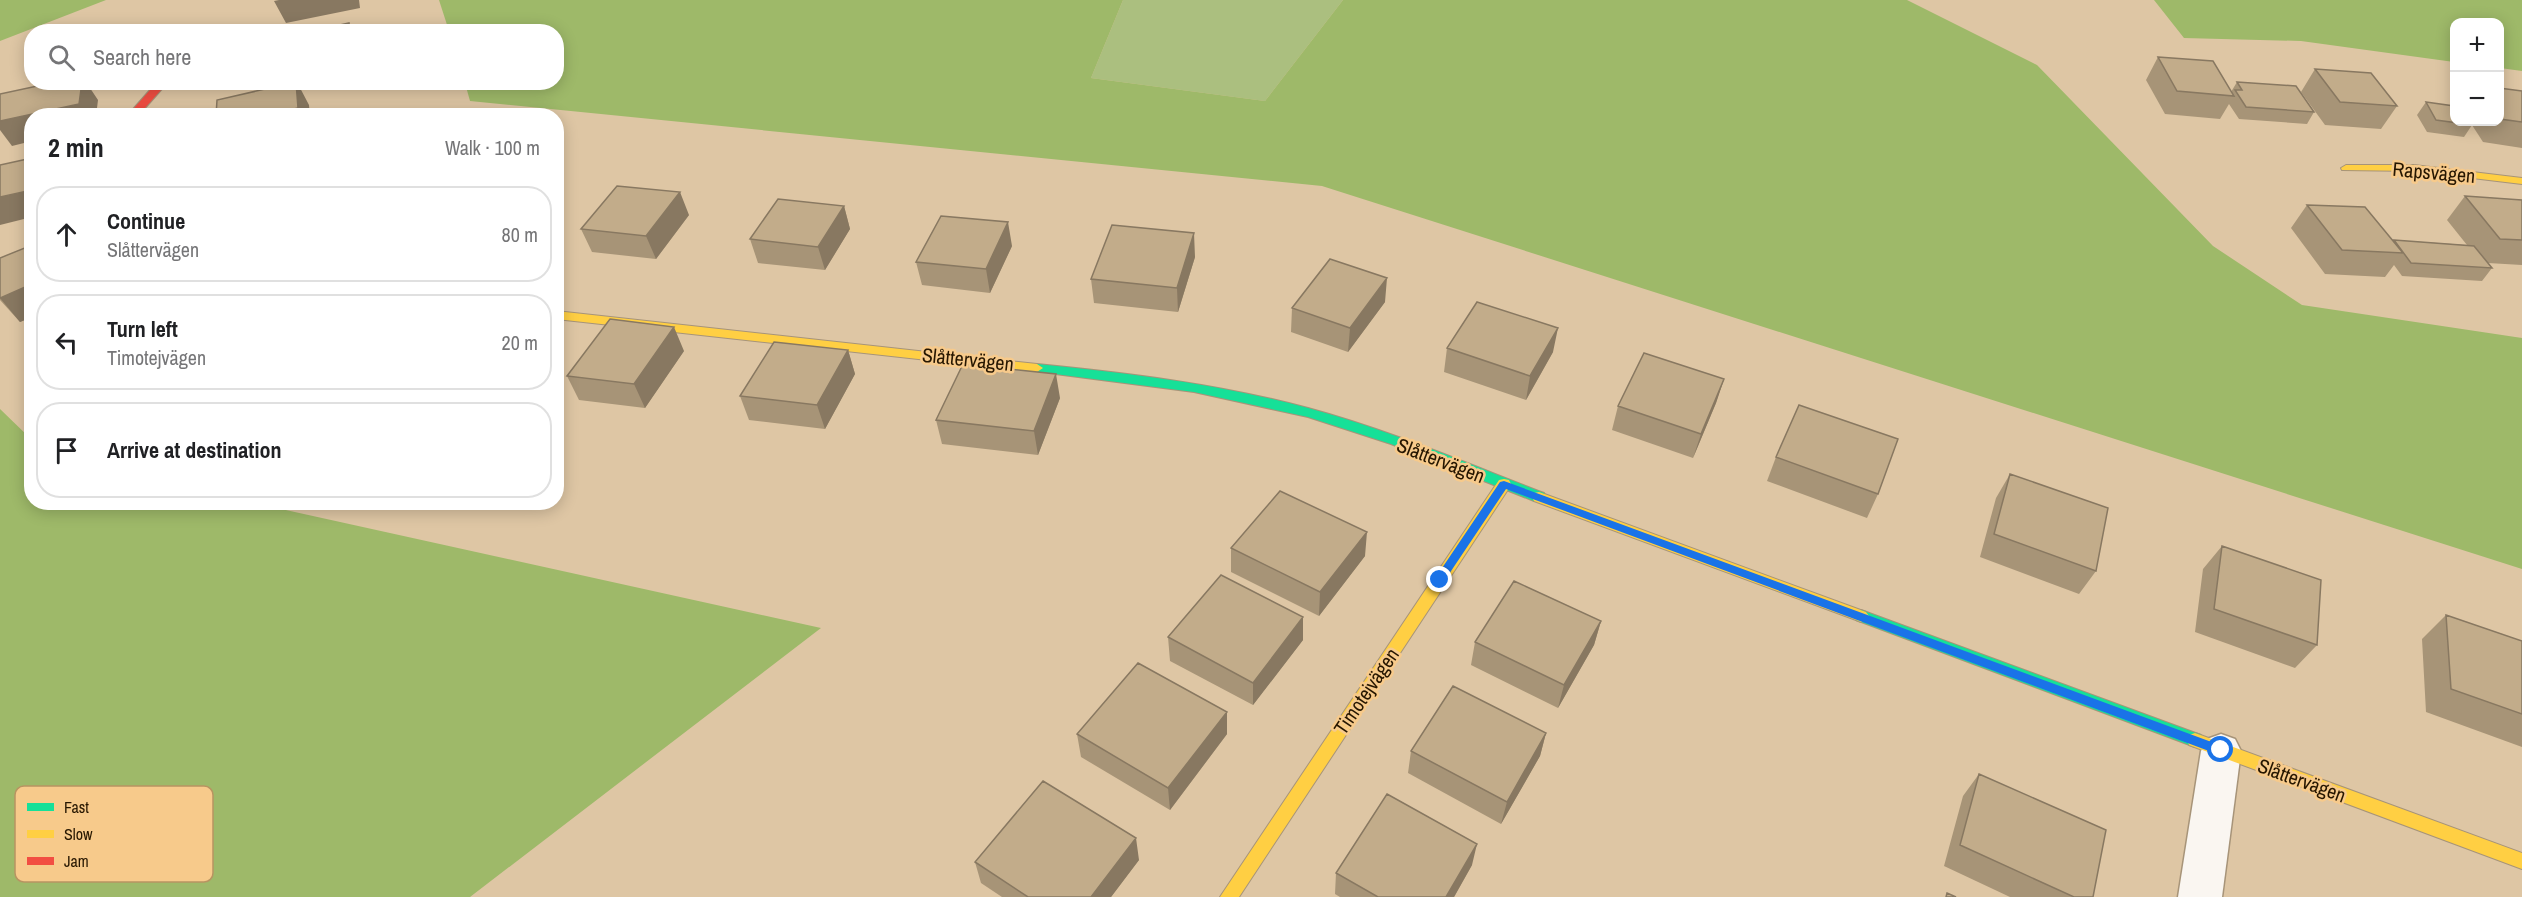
<!DOCTYPE html>
<html lang="en">
<head>
<meta charset="utf-8">
<style>
	:root { --surface:#fff; --page:#f6f6f6; --text:#202124; --muted:#757577; --line:#e0e0e0 }
	body { margin:0; font-family:"Archivo Narrow",sans-serif; background:var(--page); color:var(--text) }
	.controls { position:absolute; right:18px; top:18px; display:grid; overflow:hidden; border-radius:12px; box-shadow:0 3px 15px #0003 }
	.controls button { width:54px; height:54px; display:grid; place-items:center; padding:0; border:0; border-bottom:2px solid var(--line); background:var(--surface); color:var(--text); font:30px sans-serif }
	.stop { position:absolute; width:18px; height:18px; margin:-14px; border:4px solid #1a73e8; border-radius:50%; background:#fff }
	.stop.end { background:#1a73e8; border-color:#fff; box-shadow:0 2px 6px #0008 }
	.list { margin:0; padding:0; list-style:none }
	h2 { display:flex; justify-content:space-between; align-items:center; height:78px; margin:0; padding:0 24px; font-size:26px }
	h2 small { font-size:20px; font-weight:400; color:var(--muted) }
	.list li { display:grid; grid-template-columns:39px 1fr auto; gap:18px; align-items:center; box-sizing:border-box; height:96px; margin:0 12px 12px; padding:0 12px; border:2px solid var(--line); border-radius:24px }
	.list b { display:block; font-size:22px; white-space:nowrap }
	.list p { margin:0; font-size:20px; white-space:nowrap; color:var(--muted) }
	.list em { font-size:20px; font-style:normal; color:var(--muted) }
	.icon { flex:none; width:33px; height:33px; fill:none; stroke:currentColor; stroke-width:2; stroke-linecap:round; stroke-linejoin:round }
	.map { position:relative; flex:none; width:2522px; height:897px; overflow:hidden }
	.search { position:absolute; background:var(--surface); box-shadow:0 3px 15px #0003; left:24px; top:24px; width:540px; height:66px; display:flex; align-items:center; gap:15px; box-sizing:border-box; padding:0 21px; border-radius:24px; color:var(--muted); font-size:22px }
	.panel { position:absolute; background:var(--surface); box-shadow:0 3px 15px #0003; left:24px; top:108px; width:540px; height:402px; border-radius:24px }
	.map>svg:first-child { display:block }
</style>
</head>
<body>
<div class="map">
<svg width="2522" height="897" viewBox="0 0 2522 897">
	<rect width="100%" height="100%" fill="#dec6a4"/>
	<path fill="#abbf7f" d="M1123,0H1343L1265,101L1091,78Z"/>
	<path fill="#9eb969" d="M0,0H106L0,41Z
		M439,0H1123L1091,78L1265,101L1343,0H1907L2037,65L2213,246L2302,305L2522,338V569L1322,186L470,101L465,83L556,82V32L449,31Z
		M2154,0H2522V71L2500,68V22H2454V62L2301,41L2184,38Z
		M0,409L31,439L32,502L254,503L821,628L470,897H0Z"/>
	<g fill="none" stroke-linecap="round" stroke-linejoin="round">
		<g stroke="#a79479" stroke-width="3">
			<path id="street" d="M2221,734L2235,739L2241,751L2222,897H2178L2201,751L2207,739Z"/>
		</g>
		<g stroke="#a79479" stroke-width="2">
			<path id="fast" d="M1037,364C1128,373 1219,384 1308,408C1389,430 1466,463 1544,493L1546,497L1544,501H1534L1391,444L1308,417L1194,392L1032,371L1031,368Z
				M1861,610L2201,735L2203,740L2201,745L2195,747L1856,620L1853,616L1856,612Z"/>
		</g>
		<g stroke="#a79479" stroke-width="2">
			<path id="slow" d="M2346,165H2414L2522,178V184L2414,171L2342,170L2341,168Z
				M556,311L1037,364L1043,368L1037,372L556,319Z
				M1504,479L1509,480L1511,484L1509,488L1239,897H1220L1499,480Z
				M1539,492L1866,612L1869,616L1866,620L1861,622L1856,620L1534,501L1532,497L1534,493Z
				M2195,733L2522,853V869L2189,745L2187,740L2189,735Z"/>
		</g>
		<g stroke="#a79479" stroke-width="2">
			<path id="jam" d="M157,82H168L138,116H127Z"/>
		</g>
		<use href="#street" fill="#faf6f1" fill-rule="evenodd"/>
		<use href="#fast" fill="#16e098" fill-rule="evenodd"/>
		<use href="#slow" fill="#ffcf43" fill-rule="evenodd"/>
		<use href="#jam" fill="#f24e42" fill-rule="evenodd"/>
	</g>
	<path fill="#a79477" d="M2158,57L2231,92L2237,82L2314,112L2307,124L2239,119L2229,104L2220,119L2165,114L2146,80Z
		M2315,69L2397,106L2381,129L2325,125L2301,92Z
		M2499,88L2522,91V148L2483,142L2472,125L2464,137L2427,132L2417,115L2426,102L2454,122H2499Z
		M2465,196L2522,200V265L2488,263L2492,268L2482,281L2402,276L2394,265L2385,277L2325,274L2291,228L2307,205L2393,242L2394,240L2467,245L2447,220Z
		M844,206L850,229L825,270L758,263L750,239Z
		M689,215L656,259L592,252L581,229Z
		M32,245V317L20,322L0,300V258Z
		M1012,246L990,293L922,285L916,262Z
		M1195,257L1178,312L1094,303L1091,279Z
		M1385,302L1348,352L1291,332L1292,308Z
		M1447,348L1553,352L1526,400L1444,372Z
		M848,350L855,374L825,429L749,420L740,396Z
		M684,351L645,408L579,400L567,376Z
		M1724,379L1716,403L1693,458L1612,430L1618,406Z
		M1060,398L1038,455L942,444L936,420Z
		M1776,457L1878,494L1867,518L1767,481Z
		M2010,474L2096,571L2079,594L1980,557L1996,498Z
		M2222,546L2317,645L2295,668L2195,632L2203,569Z
		M1231,548L1365,556L1319,616L1231,572Z
		M2446,615L2522,641V747L2426,712L2422,639Z
		M1601,621L1594,645L1558,708L1471,665L1475,642Z
		M1168,637L1303,640L1253,705L1170,661Z
		M1227,712V734L1170,810L1081,757L1077,734Z
		M1546,733L1540,756L1501,824L1408,773L1411,751Z
		M1979,774L2093,897H2010L1944,866L1963,796Z
		M1139,860L1111,897H1002L981,883L975,862Z
		M1472,865L1454,897H1340L1335,894L1336,873Z"/>
	<path fill="#887861" d="M279,0H359L360,8L286,23L274,1Z
		M349,23L354,32H350Z
		M82,82H86L98,100L96,116H32V141L12,146L0,130V121Z
		M288,82H306L298,84L309,105L310,116H267L290,86Z
		M32,190V217L0,225V197Z
		M680,192L689,215L656,259L646,236Z
		M844,206L850,229L825,270L818,247Z
		M1008,222L1012,246L990,293L986,269Z
		M1194,233L1195,257L1178,312L1177,288Z
		M1387,278L1385,302L1348,352L1350,328Z
		M32,284V317L20,322L0,298Z
		M674,327L684,351L645,408L634,384Z
		M1558,328L1553,352L1526,400L1530,376Z
		M848,350L855,374L825,429L817,405Z
		M1056,374L1060,398L1038,455L1034,431Z
		M1724,379L1716,403L1693,458L1701,434Z
		M1367,532L1365,556L1319,616L1320,592Z
		M1303,617V640L1253,705V683Z
		M1601,621L1594,645L1558,708L1564,685Z
		M1227,712V734L1170,810L1168,788Z
		M1546,733L1540,756L1501,824L1507,802Z
		M1136,838L1139,860L1111,897H1091Z
		M1477,844L1472,865L1454,897H1446Z"/>
	<path fill="#c2ac8a" stroke="#887861" stroke-width="1.5" d="M349,23L350,32H309Z
		M2158,57L2213,61L2234,96L2177,91Z
		M2315,69L2371,73L2397,106L2340,102Z
		M56,82H82L79,104L0,121V94Z
		M296,82L298,108L267,116H216L217,100Z
		M2237,82L2296,86L2314,112L2246,107L2235,90H2242Z
		M2499,88L2522,91V122L2500,119Z
		M2426,102L2454,106V122H2471L2473,125L2436,120Z
		M32,158V190L0,197V165Z
		M617,186L680,192L646,236L581,229Z
		M2465,196L2522,200V240L2500,239Z
		M778,199L844,206L818,247L750,239Z
		M2307,205L2365,207L2403,253L2342,250Z
		M941,216L1008,222L986,269L916,262Z
		M1112,225L1194,233L1177,288L1091,279Z
		M2394,240L2474,246L2492,268L2411,263Z
		M32,245V284L0,298V258Z
		M1330,259L1387,278L1350,328L1292,308Z
		M1477,302L1558,328L1530,376L1447,348Z
		M610,319L674,327L634,384L567,376Z
		M774,342L848,350L817,405L740,396Z
		M1644,353L1724,379L1701,434L1618,406Z
		M963,364L1056,374L1034,431L936,420Z
		M1799,405L1898,439L1878,494L1776,457Z
		M2010,474L2108,508L2096,571L1994,534Z
		M1280,491L1367,532L1320,592L1231,548Z
		M2222,546L2321,580L2317,645L2214,609Z
		M1221,575L1303,617L1253,683L1168,637Z
		M1514,581L1601,621L1564,685L1475,642Z
		M2446,615L2522,641V714L2451,689Z
		M1138,663L1227,712L1168,788L1077,734Z
		M1453,686L1546,733L1507,802L1411,751Z
		M1979,774L2106,830L2093,897H2074L1960,845Z
		M1043,781L1136,838L1091,897H1028L975,862Z
		M1387,794L1477,844L1446,897H1378L1336,873Z
		M1947,893L1956,897H1946Z"/>
	<path fill="#1a73e8" d="M1504,481L2225,747L2227,750L2225,754H2217L1506,489L1443,583H1436V577L1500,482Z"/>
	<g text-anchor="middle" dominant-baseline="central" stroke-width="5" stroke-linejoin="round" paint-order="stroke">
		<g font-size="20" fill="#261600" stroke="#f7ca8b">
			<text transform="translate(2434 172) rotate(5)">Rapsvägen</text>
			<text transform="translate(968 359) rotate(6)">Slåttervägen</text>
			<text transform="translate(1441 460) rotate(21)">Slåttervägen</text>
			<text transform="translate(1366 691) rotate(-56)">Timotejvägen</text>
			<text transform="translate(2302 780) rotate(20)">Slåttervägen</text>
		</g>
	</g>
	<rect x="15" y="786" width="198" height="96" rx="9" fill="#f7ca8b" stroke="#b89461" stroke-width="1.5"/>
	<rect x="27" y="803" width="27" height="8" fill="#16e098"/>
	<rect x="27" y="830" width="27" height="8" fill="#ffcf43"/>
	<rect x="27" y="857" width="27" height="8" fill="#f24e42"/>
	<g font-size="16" fill="#261600">
		<text x="64" y="813">Fast</text>
		<text x="64" y="840">Slow</text>
		<text x="64" y="867">Jam</text>
	</g>
</svg>
<div class="controls">
<button>+</button>
<button>−</button>
</div>
<div class="stop" style="left:2221px;top:750px"></div>
<div class="stop end" style="left:1440px;top:580px"></div>
<div class="search"><svg class="icon" aria-label="search" viewBox="0 0 24 24"><circle cx="10" cy="10" r="6"/><path d="M15 15l6 6"/></svg>Search here</div>
<section class="panel">
<h2>2 min<small>Walk · 100 m</small></h2>
<ul class="list">
<li><svg class="icon" aria-label="ahead" viewBox="0 0 24 24"><path d="M12 20V5M6 11l6-6 6 6"/></svg><div><b>Continue</b><p>Slåttervägen</p></div><em>80 m</em></li>
<li><svg class="icon" aria-label="left" viewBox="0 0 24 24"><path d="M17 20v-9H6M10 6l-5 5 5 5"/></svg><div><b>Turn left</b><p>Timotejvägen</p></div><em>20 m</em></li>
<li><svg class="icon" aria-label="arrive" viewBox="0 0 24 24"><path d="M6 21V4h12l-3 4 3 4H6"/></svg><div><b>Arrive at destination</b></div></li>
</ul>
</section>
</div>
</body>
</html>
